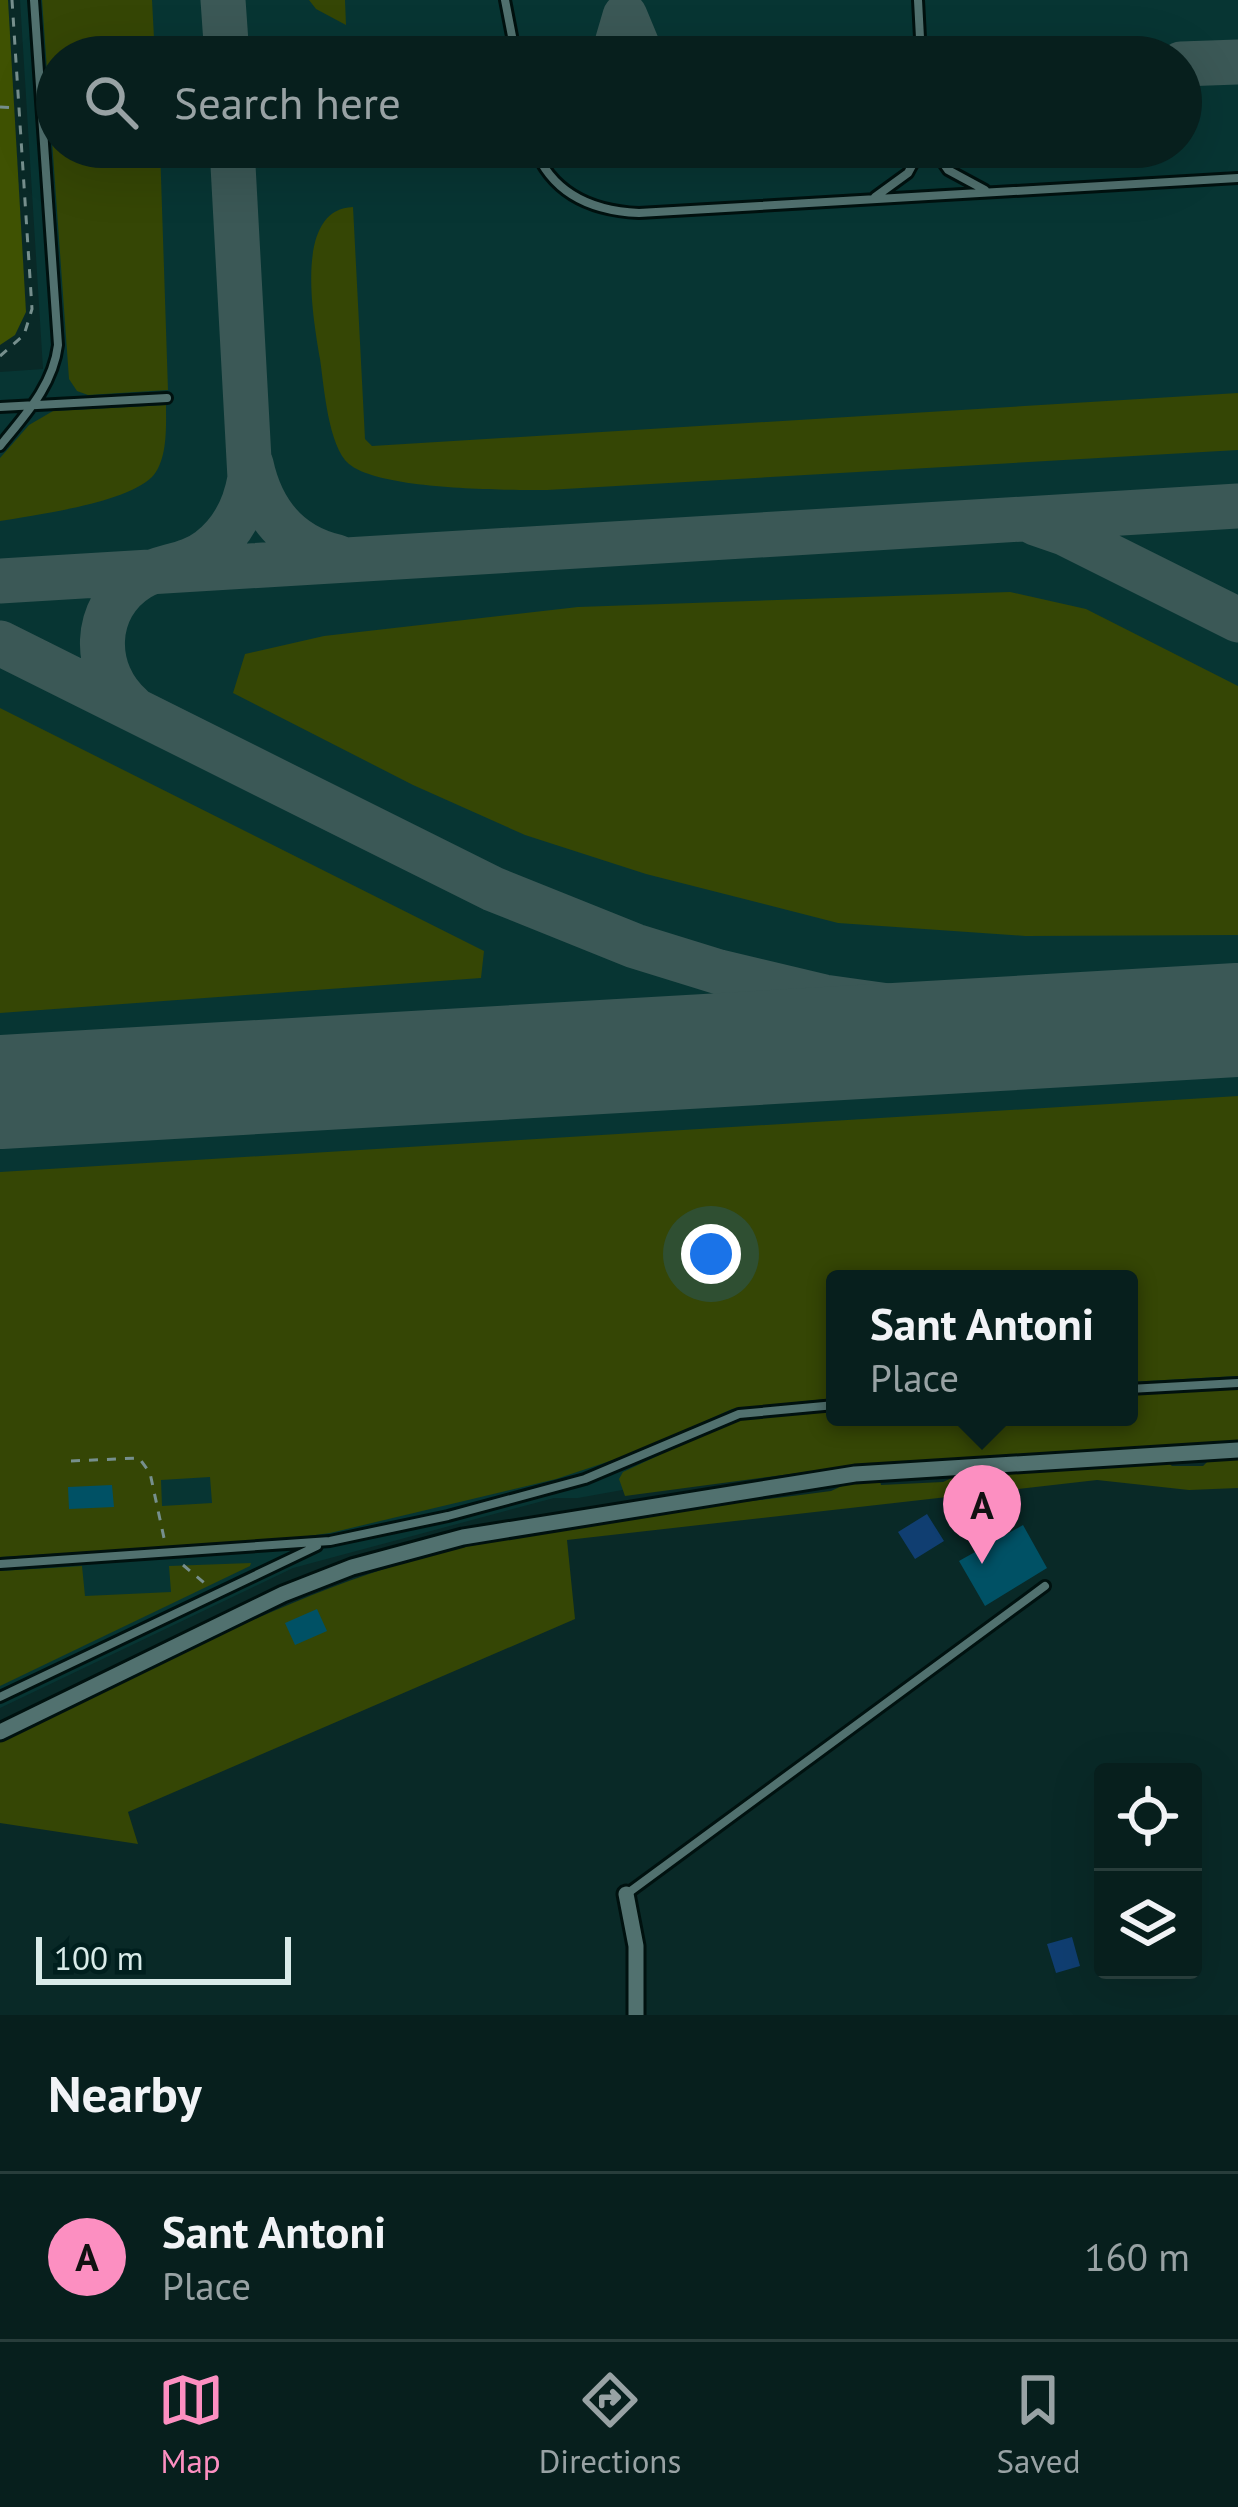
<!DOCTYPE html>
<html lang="en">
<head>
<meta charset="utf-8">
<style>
	:root { --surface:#071f1d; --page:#102726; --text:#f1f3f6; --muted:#98a2a4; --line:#283d3b; --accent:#fc8fc1 }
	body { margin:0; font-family:"PT Sans",sans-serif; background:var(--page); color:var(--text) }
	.controls { position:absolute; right:36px; bottom:36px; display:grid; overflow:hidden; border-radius:12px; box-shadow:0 12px 48px #0002 }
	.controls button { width:108px; height:108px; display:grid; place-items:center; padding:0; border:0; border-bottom:3px solid var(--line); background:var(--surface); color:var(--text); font:60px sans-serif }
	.scale { position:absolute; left:36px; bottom:30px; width:255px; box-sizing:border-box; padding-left:12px; border:6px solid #d9ebe9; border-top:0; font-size:33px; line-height:42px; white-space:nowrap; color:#d9ebe9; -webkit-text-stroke:9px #001f1e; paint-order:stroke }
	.you { position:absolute; left:711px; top:1254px; width:42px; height:42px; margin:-30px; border:9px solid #fff; border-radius:50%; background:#1a73e8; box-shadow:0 0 0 18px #1a73e833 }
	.badge { display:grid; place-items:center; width:78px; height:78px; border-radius:50%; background:var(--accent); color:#111; font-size:39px; font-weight:700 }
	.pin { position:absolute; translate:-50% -99px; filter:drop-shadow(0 3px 6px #0008) }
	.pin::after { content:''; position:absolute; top:63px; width:42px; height:36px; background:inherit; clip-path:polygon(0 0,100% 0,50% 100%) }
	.popup { position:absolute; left:826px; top:1270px; width:312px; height:156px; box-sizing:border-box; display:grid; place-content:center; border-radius:12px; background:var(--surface); filter:drop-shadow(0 3px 9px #0005); font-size:39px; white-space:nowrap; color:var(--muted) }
	.popup b { font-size:45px; color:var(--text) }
	.popup::after { content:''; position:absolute; left:50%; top:100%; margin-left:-24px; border:24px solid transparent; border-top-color:var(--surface) }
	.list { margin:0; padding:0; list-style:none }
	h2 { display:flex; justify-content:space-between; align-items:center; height:156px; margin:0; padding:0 48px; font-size:51px }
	h2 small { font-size:39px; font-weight:400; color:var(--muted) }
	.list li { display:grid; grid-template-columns:78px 1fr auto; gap:36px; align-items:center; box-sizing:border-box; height:168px; padding:0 48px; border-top:3px solid var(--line) }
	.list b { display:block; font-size:45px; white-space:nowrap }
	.list p { margin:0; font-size:39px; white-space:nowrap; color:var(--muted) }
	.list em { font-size:39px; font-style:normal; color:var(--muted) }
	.icon { flex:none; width:66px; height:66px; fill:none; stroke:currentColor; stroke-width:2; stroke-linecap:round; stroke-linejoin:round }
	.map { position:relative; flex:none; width:1238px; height:2015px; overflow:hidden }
	.search { position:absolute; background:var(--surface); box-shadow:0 12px 48px #0002; left:36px; right:36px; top:36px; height:132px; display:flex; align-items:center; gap:30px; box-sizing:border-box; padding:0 42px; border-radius:66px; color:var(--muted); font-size:45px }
	.sheet { height:324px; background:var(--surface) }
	nav { display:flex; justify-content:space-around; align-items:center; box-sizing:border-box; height:168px; border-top:3px solid var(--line); background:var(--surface); font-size:33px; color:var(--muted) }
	nav a { display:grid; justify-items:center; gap:6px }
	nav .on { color:var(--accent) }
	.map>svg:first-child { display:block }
</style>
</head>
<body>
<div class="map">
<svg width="1238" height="2015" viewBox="0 0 1238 2015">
	<rect width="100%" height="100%" fill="#092927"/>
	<path fill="#073533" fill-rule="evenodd" d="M20,0H1238V1435L863,1457L661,1483L578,1498H554L293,1568L0,1708V372L43,369ZM57,57H1181V147H57ZM835,1279H1129V1417H835Z"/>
	<path fill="#354605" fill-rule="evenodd" d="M42,0H152L155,57H57V147H160L168,390L88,395L77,391L69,379Z
		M309,0H345L346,25L316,9Z
		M353,207L365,439L372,446L1238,393V450L547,490C505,490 380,490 349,464C328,446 324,386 320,359C314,322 292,209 353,207Z
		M166,405C166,426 168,460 152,477C126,503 36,515 0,521V458L29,425L53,411Z
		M1010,592L1086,609L1238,686V935L1025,936L838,923L646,874L525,835L413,785L233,693L245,654L324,636L578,607Z
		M0,708L484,951L481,978L0,1013Z
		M1238,1096V1376L1129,1382V1279H835V1398L732,1409L637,1452L556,1479L330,1533L272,1541L0,1557V1172ZM210,1477L212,1503L162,1506L161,1480Z
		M1238,1387V1441L851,1466L625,1496L619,1479L623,1472L734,1420L835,1410V1417H1129V1393Z
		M1210,1459H1238V1488L1189,1490L1097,1480L567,1540L575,1619L128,1812L138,1844L0,1823V1741C133,1678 267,1604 409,1561C544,1520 691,1510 831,1491L855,1480L879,1477L881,1485L943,1482L967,1471L1166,1461L1172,1466H1203Z
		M251,1563L250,1566L0,1686V1571L82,1566L85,1596L171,1592L169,1566Z"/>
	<path fill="#3f5202" d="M0,0H8L26,312L15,335L0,345Z"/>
	<path fill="#103e71" d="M927,1514L944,1541L915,1559L898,1532Z
		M1072,1937L1080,1966L1056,1973L1047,1944Z"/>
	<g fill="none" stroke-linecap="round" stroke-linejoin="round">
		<path stroke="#3b5856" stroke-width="45" d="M223,0L227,57
			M613,57L625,16L642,57
			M1181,64L1238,62
			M251,464C261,511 288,546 337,557
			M1035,523L1064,533L1238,620
			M0,581L1238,506
			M0,643L493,889L635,946L719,972L824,997L967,1017L1100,1022L1238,1017
			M132,707C91,672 92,607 139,578C161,565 187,567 209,550C233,532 245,507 250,478L232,147"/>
		<path stroke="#3b5856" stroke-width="114" d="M0,1092L1238,1020"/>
	</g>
	<path fill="#005165" d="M112,1485L114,1507L69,1509L68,1487Z
		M1023,1525L1047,1568L985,1606L959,1561Z
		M317,1609L327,1631L295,1645L285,1623Z"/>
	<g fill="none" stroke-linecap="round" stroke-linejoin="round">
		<g stroke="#00110f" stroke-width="14">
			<path id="lane" d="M505,0L516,57
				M918,0L921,57
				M534,147C552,194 592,211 639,213L1238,178
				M932,147L948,170L985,190
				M875,197L908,173L922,147
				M0,407L167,398
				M0,446C25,415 53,386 58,345L34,0
				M1129,1389L1238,1383
				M0,1564L330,1541L448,1516L585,1479L739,1414L835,1405
				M0,1697L317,1546
				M628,1893L1045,1586"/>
		</g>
		<g stroke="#00110f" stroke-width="21">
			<path id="street" d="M0,1732L283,1594L352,1567L463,1537L855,1474L1238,1450
				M626,1894L636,1946V2015"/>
		</g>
		<path stroke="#768f8d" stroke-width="3" stroke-dasharray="9 9" stroke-linecap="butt" d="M0,107L16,108
			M0,356L24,335L32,309L12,0
			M71,1461L139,1458L150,1473L164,1538
			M183,1565L208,1586"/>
		<use href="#lane" stroke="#51716f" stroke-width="8"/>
		<use href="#street" stroke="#51716f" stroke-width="15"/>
	</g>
</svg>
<div class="controls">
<button><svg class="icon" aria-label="locate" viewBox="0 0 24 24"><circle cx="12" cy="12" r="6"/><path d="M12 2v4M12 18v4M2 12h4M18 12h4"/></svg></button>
<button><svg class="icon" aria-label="layers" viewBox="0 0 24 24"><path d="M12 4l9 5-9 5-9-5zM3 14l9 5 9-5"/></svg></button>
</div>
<div class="scale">100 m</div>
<div class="you"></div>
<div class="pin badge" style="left:982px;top:1564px">A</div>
<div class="popup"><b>Sant Antoni</b>Place</div>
<div class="search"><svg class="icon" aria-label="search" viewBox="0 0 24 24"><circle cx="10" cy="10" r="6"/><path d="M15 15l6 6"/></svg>Search here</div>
</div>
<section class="sheet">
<h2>Nearby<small></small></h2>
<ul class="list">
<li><span class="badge">A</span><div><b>Sant Antoni</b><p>Place</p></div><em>160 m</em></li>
</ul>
</section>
<nav>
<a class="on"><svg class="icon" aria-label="map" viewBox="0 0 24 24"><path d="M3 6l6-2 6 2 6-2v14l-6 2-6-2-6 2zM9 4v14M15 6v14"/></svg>Map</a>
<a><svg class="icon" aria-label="directions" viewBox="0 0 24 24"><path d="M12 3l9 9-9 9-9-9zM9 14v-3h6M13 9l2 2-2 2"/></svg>Directions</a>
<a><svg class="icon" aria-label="saved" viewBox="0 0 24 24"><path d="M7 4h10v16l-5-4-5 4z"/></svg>Saved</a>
</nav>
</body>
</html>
